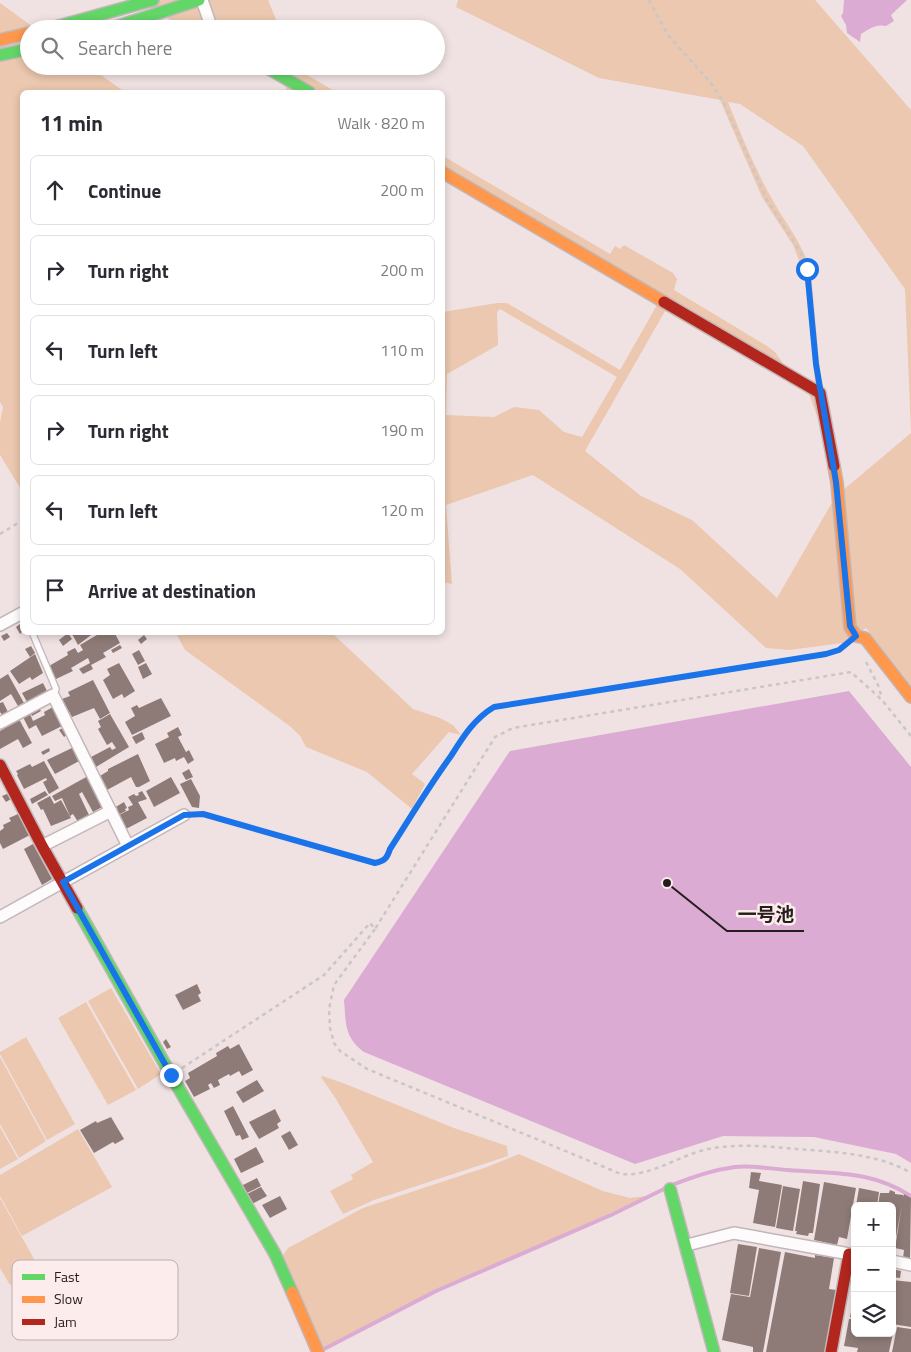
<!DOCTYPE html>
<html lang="en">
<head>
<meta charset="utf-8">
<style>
	:root { --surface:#fff; --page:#f7f7f7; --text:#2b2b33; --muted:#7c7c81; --line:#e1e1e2 }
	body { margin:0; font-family:"Titillium Web","Noto Sans JP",sans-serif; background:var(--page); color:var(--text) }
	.controls { position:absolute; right:15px; bottom:15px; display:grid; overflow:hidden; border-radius:8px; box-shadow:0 2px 8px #0003 }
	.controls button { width:45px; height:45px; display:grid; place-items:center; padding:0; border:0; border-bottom:1px solid var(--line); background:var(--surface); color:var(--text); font:25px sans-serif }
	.stop { position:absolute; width:15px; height:15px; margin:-11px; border:4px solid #1a73e8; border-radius:50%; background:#fff }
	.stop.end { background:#1a73e8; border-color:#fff; box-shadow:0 1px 5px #0008 }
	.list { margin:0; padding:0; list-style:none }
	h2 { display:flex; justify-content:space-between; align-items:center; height:65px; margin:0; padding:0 20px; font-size:21px }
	h2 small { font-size:16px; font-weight:400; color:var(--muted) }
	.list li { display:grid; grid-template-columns:32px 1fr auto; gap:15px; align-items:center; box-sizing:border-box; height:70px; margin:0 10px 10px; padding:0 10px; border:1px solid var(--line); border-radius:8px }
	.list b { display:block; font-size:19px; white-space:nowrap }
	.list em { font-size:16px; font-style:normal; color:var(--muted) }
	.icon { flex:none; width:28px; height:28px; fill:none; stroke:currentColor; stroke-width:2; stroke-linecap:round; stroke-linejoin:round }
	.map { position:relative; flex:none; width:911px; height:1352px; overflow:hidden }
	.search { position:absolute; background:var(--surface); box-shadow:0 2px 8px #0003; left:20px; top:20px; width:425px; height:55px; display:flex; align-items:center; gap:12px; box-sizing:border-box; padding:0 18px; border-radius:28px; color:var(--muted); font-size:19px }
	.panel { position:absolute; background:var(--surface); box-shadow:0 2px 8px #0003; left:20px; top:90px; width:425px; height:545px; border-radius:8px }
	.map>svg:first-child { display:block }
</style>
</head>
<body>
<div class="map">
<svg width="911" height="1352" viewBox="0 0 911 1352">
	<rect width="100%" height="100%" fill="#f0e2e3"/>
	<path fill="#ebc8af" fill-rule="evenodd" d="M137,0H268L280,29H186Z
		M458,0H815L911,110V685L866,628L843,643L789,650L766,648L680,569L533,475L446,505L452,584L443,582V312L497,303H507L620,370L657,305L443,180V156L610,254L615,246L620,249L624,245L673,273L677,279L674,290L767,346L775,352L785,366L815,384L805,276L793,245L762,197L720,100L599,78L456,7ZM728,102L740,104L803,146L905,289L911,433L842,491L820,373L811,272C802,241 785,224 771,197C754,167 741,134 728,102ZM500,309L617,377L582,437L564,432L539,410L514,407L494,417L446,415L447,374L498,345L497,312ZM665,311L809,394L827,444L834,499L777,598L692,520L641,496L585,451Z
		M0,3L36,29H29V66H88L125,92H22V491L0,455V422L3,407L0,402Z
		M251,66H296L297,69L336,92H296L291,90L290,92H285L287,87Z
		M176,633H332L413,709L440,718L453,725L461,735L449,732L412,774L425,784L412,809L367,772L306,747L300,736L291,727L185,650Z
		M111,988L161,1074L138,1089L88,1001Z
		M86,1002L136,1090L108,1105L58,1018Z
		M26,1037L75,1124L47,1140L0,1054V1052Z
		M0,1057L46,1141L19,1158L0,1124Z
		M322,1076L343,1083L454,1128L507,1146L508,1156L374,1200L343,1214L330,1191L353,1179L351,1175L373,1162L336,1099L321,1077Z
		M0,1127L18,1159L0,1169Z
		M78,1129L112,1187L22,1236L0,1196V1175Z
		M519,1154L603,1191L630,1198L646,1196L594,1221L443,1286L322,1348L281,1258L288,1248L363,1208L487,1167Z
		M0,1198L39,1268L10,1285L0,1268Z"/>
	<path fill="#dbabd3" d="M844,0H907L891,15L894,21L886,26C875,24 871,28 861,34L860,42L847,33L846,25L841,16L843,13Z
		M849,691L911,767V1163L896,1154L814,1137L723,1136L635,1164L364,1052C344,1037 346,1023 344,1000L510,751Z"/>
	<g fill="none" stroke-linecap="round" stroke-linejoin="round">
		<path stroke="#dbabd3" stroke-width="4" d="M672,1185C693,1177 712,1170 735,1167C752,1165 771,1169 788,1170C835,1174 870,1170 911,1196
			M324,1349L436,1291L611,1215L666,1188"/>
	</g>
	<path fill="#8e7b77" d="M20,624L22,629V632L20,634L16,627Z
		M71,632H95L78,645Z
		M102,632H114L120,643L103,653L106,657L91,665L93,669L83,674L79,669L90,663L88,658L71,668L73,671L56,679L49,666L68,655L67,652L75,648L78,653L83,650L80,645Z
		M7,633L10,637L4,641L1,636Z
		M68,633L72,639L63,646L59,640Z
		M144,635L147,639L141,644L138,640Z
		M120,645L122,648L113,653L111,650Z
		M31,646L35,653L30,657L25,649Z
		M139,650L145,661L138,665L132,654Z
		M35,654L43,673L32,680L30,677L19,684L10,671Z
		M119,663L135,691L124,698L122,694L113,699L103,680L110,675L107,669Z
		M146,663L152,674L143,679L138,667Z
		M8,674L24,703L18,706L11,694L0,701V679Z
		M93,680L110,713L100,719L94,708L72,717L62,699L70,696L68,692Z
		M43,683L47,691L27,702L22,693Z
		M161,698L171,716L132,735L125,722L135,716L131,708L137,705L139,708Z
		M3,702L8,712L2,715L0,712V703Z
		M53,707L62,726L42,736L36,725L29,729L23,717L30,714L33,721L45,715L44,712Z
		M39,708L41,711L32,716L30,712Z
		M110,714L129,747L96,767L91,757L110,747L112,750L116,748L112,742L107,745L98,729L101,727L98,721Z
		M19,719L32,743L23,748L18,739L0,749V731Z
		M178,727L182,735L178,737L186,752L189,750L194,760L188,764L184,757L176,761L175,758L164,763L155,744L169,737L167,733Z
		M63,728L67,735L64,737L59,730Z
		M142,732L145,739L136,744L132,737Z
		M74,747L81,760L55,774L47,760Z
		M49,748L50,751L43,755L41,752Z
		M138,754L150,781L139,787H136L131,777L107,790L100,776L108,771V769Z
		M44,761L59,788L49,794L43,782L47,780L46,778L24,789L17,775L18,774L16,771L30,764L32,767Z
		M189,769L193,777L186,780L182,773Z
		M88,776L104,806L93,812L82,792L79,794L89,815L78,822L73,814L70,816L62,798L55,801L52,796Z
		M171,777L180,793L154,807L146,791Z
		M191,779L200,796L199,808L192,807L180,784Z
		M45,791L48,795L32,804L30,799Z
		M142,791L147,799L138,802L147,818L126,829L119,815L129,810L128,807L133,805L128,797L134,794L136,796L139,795L138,793Z
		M7,794L11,799L6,802L2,796Z
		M50,796L54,804L61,800L71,818L51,826L43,809L41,810L37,803Z
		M124,802L127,808L125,809L126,811L118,815L114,808Z
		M18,814L30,835L3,849L0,843V831L4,828L3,825L11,821L9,818Z
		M33,844L52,879L42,885L24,849Z
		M197,984L201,993L198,995L201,1001L183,1010L175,995Z
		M166,1039L171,1047L167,1049L163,1042Z
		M239,1044L253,1070L242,1076L239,1071L230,1076L229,1074L218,1080L220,1085L214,1088L211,1083L208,1085L210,1089L194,1097L185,1081L190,1078L188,1073L217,1056L216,1053L228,1046L230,1049Z
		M257,1080L264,1091L243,1103L236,1092Z
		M233,1106L249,1137L242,1140L240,1135L236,1136L224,1111Z
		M275,1109L281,1121L277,1124L279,1128L259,1139L249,1122Z
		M111,1117L124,1139L115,1144L113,1142L94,1153L80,1130L96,1121L97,1123Z
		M290,1131L298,1145L289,1150L281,1136Z
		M256,1147L264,1162L241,1173L234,1159Z
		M751,1172L761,1173L759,1181L782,1185L775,1227L753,1223L759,1190L749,1188Z
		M257,1178L261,1186L245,1194L241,1186Z
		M803,1181L820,1184L813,1233H809L808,1236L796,1234L797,1231H795Z
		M824,1182L856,1188L847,1239L839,1237L837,1245L814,1240Z
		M783,1186L800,1189L793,1231L776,1228Z
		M261,1187L267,1196L252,1204L247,1194Z
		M859,1188L879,1192L877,1206H856Z
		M890,1190L895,1192V1194L903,1195V1197L904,1194L911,1198L910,1258H903L904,1250L895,1248L902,1205L894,1248L892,1247V1206H878L880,1193H889Z
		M280,1196L287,1209L270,1218L262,1205Z
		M854,1217L855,1218V1234L851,1233Z
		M738,1244L757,1247L749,1296L730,1293Z
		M759,1248L781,1252L763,1352H753V1347L722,1340L731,1294L750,1297Z
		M785,1252L815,1258V1255L834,1258L829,1289L836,1290L825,1352H766Z
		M892,1269L901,1271L900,1278L892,1277Z
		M892,1280L911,1282V1327L892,1324Z
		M854,1298H855V1318L850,1317Z
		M849,1319H855V1333H893L889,1352H857L858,1348L844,1346Z
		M897,1327L911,1329V1352H892Z"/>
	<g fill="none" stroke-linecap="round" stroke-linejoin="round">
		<g stroke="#c2b7b8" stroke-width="8">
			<path id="lane" d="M32,632L56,689L53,695"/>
		</g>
		<g stroke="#c2b7b8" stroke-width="14">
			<path id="street" d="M202,0L212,29
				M0,625L22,613
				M0,723L53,695L128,846
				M42,846L111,811
				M0,917L184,815
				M691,1244L734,1233L855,1255
				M892,1261L911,1265"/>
		</g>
		<g stroke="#c2b7b8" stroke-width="14">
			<path id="fast" d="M48,29L153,0
				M109,29L199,0
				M0,55L29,49
				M264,66L309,92
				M77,908L171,1075L275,1254L292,1292
				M670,1189L714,1352"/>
		</g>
		<g stroke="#c2b7b8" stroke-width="14">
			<path id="slow" d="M0,40L29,33
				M442,172L664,302
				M834,466L837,483L850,627L856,636L865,638L911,697
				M292,1292L318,1352"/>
		</g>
		<g stroke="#c2b7b8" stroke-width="14">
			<path id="jam" d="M664,302L820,393L834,466
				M0,765L42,846L77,908
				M831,1352L849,1254"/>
		</g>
		<path stroke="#cac6c6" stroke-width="2.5" stroke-dasharray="4 4" stroke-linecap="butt" d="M649,0L668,35L710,82L723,101L767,200L801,253L807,269L818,377
			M0,534L18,523
			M866,662L878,685L882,698
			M195,814H203L375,863C385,861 387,858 390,849C410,818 429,786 451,756C463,737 474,719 494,707L826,655L839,650L847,644
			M375,929L334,985L329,1009L330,1028L334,1043L340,1051L367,1069L621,1174C650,1177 676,1157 704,1150C734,1143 765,1146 796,1149C834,1152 877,1153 911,1173
			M182,1068L324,975L370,923L375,929L495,737L513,728L851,672L882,700L911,736"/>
		<use href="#lane" stroke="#fdfbfb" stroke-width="5.5"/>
		<use href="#street" stroke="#fdfbfb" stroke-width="11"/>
		<use href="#fast" stroke="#63d668" stroke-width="11"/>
		<use href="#slow" stroke="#ff974d" stroke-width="11"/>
		<use href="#jam" stroke="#b3261e" stroke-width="11"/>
	</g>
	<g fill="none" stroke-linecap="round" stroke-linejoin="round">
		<path stroke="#1a73e8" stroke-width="6" d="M171,1075L63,882L184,815L203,814L375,863C385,861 387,858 390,849C410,818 429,786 451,756C463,737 474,719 494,707L826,654L839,650L856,636L850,626L836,482L816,364L807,269"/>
	</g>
	<rect x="12" y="1260" width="166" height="80" rx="8" fill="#fcecec" stroke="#bcaeae" stroke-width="1"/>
	<rect x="22" y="1274" width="23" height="6" fill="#63d668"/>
	<rect x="22" y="1296" width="23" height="7" fill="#ff974d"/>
	<rect x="22" y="1319" width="23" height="6" fill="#b3261e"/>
	<g font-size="14" fill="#261d1d">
		<text x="54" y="1282">Fast</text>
		<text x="54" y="1304">Slow</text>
		<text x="54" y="1327">Jam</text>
	</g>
	<path fill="none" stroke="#261d1d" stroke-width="2" d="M667 883L727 931H804"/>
	<circle fill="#261d1d" stroke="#fcecec" stroke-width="2" cx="667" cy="883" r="5"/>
	<g font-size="19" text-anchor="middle" font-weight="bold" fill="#261d1d" stroke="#fcecec" stroke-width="5" stroke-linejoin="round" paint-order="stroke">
		<text x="766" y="921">一号池</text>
	</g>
</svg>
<div class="controls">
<button>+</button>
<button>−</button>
<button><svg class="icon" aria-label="layers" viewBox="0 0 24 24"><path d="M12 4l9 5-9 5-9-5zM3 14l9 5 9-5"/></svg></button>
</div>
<div class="stop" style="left:807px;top:269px"></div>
<div class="stop end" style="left:171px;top:1075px"></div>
<div class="search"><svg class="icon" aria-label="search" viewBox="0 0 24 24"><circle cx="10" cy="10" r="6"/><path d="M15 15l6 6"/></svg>Search here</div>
<section class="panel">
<h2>11 min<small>Walk · 820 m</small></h2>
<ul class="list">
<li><svg class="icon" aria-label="ahead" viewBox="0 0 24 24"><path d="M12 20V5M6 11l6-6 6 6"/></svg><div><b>Continue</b></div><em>200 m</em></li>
<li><svg class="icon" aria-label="right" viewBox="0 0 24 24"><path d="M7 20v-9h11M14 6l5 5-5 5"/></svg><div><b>Turn right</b></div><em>200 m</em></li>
<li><svg class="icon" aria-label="left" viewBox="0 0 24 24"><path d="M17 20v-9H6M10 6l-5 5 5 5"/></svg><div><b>Turn left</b></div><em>110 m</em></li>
<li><svg class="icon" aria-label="right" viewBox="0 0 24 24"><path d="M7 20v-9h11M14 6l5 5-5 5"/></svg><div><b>Turn right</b></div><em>190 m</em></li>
<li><svg class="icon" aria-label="left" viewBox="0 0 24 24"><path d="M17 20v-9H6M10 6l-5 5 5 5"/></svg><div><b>Turn left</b></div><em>120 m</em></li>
<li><svg class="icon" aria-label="arrive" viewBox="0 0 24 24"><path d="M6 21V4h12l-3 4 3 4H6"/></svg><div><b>Arrive at destination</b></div></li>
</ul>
</section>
</div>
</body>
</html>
